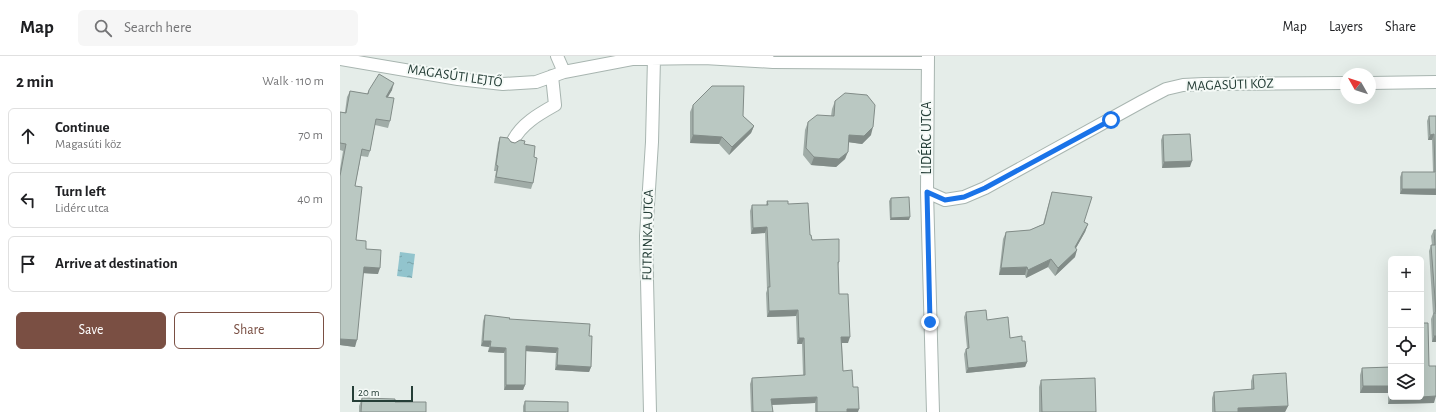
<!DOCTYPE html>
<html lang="en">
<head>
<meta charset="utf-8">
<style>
	:root { --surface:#fff; --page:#f6f6f6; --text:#202124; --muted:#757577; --line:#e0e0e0; --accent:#7a4f43 }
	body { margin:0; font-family:"Alegreya Sans",sans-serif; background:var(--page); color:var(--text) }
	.controls { position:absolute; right:12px; bottom:12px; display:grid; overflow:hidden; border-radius:6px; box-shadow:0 4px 16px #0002 }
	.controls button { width:36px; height:36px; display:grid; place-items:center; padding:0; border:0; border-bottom:1px solid var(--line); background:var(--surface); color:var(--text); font:20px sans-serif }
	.compass { position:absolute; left:1000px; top:12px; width:36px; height:36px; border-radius:50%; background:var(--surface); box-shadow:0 4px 16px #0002; rotate:309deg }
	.scale { position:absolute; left:12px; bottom:10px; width:61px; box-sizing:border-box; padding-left:4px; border:2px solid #253e37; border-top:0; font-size:11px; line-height:14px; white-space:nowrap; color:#253e37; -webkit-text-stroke:3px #f5faf7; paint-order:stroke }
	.stop { position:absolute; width:12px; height:12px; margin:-9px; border:3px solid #1a73e8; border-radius:50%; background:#fff }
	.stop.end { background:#1a73e8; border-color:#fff; box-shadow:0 1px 4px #0008 }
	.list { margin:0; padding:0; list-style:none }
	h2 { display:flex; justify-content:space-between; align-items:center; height:52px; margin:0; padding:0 16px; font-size:17px }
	h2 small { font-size:13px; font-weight:400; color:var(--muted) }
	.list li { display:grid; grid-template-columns:26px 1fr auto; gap:12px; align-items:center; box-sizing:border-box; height:56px; margin:0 8px 8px; padding:0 8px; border:1px solid var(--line); border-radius:6px }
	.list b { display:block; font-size:15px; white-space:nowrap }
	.list p { margin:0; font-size:13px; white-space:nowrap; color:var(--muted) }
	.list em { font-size:13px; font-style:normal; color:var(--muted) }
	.actions { display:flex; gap:8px; padding:12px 16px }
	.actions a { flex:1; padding:9px 0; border:1px solid var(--accent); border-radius:6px; text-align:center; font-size:14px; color:var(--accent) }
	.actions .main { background:var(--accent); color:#fff }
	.icon { flex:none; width:22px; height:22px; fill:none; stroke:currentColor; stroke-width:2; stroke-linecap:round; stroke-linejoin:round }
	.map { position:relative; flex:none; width:1096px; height:356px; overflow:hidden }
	header { display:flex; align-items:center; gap:24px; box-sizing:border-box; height:56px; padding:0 20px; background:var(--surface); border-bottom:1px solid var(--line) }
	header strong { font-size:19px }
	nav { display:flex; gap:22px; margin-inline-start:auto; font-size:14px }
	.search { width:280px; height:36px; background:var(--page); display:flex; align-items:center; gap:10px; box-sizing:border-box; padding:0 14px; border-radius:6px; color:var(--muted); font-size:15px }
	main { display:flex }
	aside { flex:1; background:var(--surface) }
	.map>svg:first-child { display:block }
</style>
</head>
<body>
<header>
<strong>Map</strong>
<div class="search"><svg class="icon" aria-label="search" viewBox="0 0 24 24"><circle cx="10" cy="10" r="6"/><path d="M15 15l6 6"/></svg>Search here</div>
<nav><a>Map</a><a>Layers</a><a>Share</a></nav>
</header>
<main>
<aside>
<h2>2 min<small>Walk · 110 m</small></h2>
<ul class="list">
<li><svg class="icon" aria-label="ahead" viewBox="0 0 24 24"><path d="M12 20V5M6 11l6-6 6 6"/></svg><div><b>Continue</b><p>Magasúti köz</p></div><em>70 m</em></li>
<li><svg class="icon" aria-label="left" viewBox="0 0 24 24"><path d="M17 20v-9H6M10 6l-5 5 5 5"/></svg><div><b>Turn left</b><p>Lidérc utca</p></div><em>40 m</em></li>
<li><svg class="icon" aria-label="arrive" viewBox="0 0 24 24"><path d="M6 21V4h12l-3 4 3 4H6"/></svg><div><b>Arrive at destination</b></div></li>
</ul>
<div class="actions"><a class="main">Save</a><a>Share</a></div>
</aside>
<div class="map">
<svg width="1096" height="356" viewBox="0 0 1096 356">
	<defs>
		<pattern id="water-ripples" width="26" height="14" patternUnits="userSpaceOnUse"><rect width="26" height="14" fill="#92c4cd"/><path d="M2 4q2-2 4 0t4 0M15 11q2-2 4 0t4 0" fill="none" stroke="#77a1a7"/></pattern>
	</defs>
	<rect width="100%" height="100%" fill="#e5ede9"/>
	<path fill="url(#water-ripples)" d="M60,196L75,198L72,222L57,220Z"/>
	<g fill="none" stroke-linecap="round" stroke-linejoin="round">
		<g stroke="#a8b5b0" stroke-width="14">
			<path id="minor" d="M217,0L224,16
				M588,0L587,136L593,356
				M0,3L118,23L163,28L196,26L224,16L292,3L364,2L433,6L587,7
				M1030,27L1096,26
				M173,85C181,68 199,58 215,49L212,20
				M587,136L605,144L624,141L645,132L803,45L826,33L843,29L864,28L1006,27
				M310,356L306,180L312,86L314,2"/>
		</g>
		<use href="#minor" stroke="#fff" stroke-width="12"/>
	</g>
	<path fill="#a0aca7" d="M29,34H52L48,41L50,65L48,72L35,69L30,95L28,101L21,100L15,130L16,184L26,193L38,218L23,217L15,291L0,289V113L3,95L0,94V56H5L7,41L10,35L27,38Z
		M495,45L531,79L522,88L509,86L505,103L496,111L471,109L463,99L465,74L468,66L491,60L492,53Z
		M353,49L403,60L414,70L411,77L389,99L379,88L350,87V56Z
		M1089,60H1096V139L1060,138V121L1062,116H1093L1092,84H1088L1087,65Z
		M823,79L850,111L822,112L821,84Z
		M160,81L175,87L184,88L194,101L193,127L191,133L154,127L156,115H154L158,87Z
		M712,136L744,166L748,168L745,176L736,192L735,201L715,220L708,211L686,222L685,219H659L663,183L666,176L690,174L703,168Z
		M551,142L569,164H550L549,145Z
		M427,145L448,148L470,179L472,184L499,206L498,210L499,238L508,287H502L503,315L513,331L518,356H475V347L432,349L433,356H411L410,328L412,322L463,319L462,288H457L456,260L427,261L426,237L427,234L425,177L411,178L410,155L412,149H426Z
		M1094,174H1096V286H1092L1091,263L1093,258L1089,195L1091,189H1092L1091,180Z
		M626,256L647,264L670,282L682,285L687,306L685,311L626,317L624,298L626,293L627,292L624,261Z
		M145,259L169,263L249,280L251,311L249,316L215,314L216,297L186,295L185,329L183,334H164V297L148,296L149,291L141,290L143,265Z
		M1089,310L1094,347L1048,348V337H1020V319L1022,312Z
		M913,319L948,350L945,356H872V342L874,336L911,334V325Z
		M701,324L756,356H699V331Z
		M22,342L55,346L86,356H19V350Z
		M185,345L228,356H183V350Z"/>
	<path fill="#828c88" d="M54,27L52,34L44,47L46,41Z
		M414,70L411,77L389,99L392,91Z
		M533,71L531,79L522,88L507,86L509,79Z
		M1094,78L1092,84H1088L1090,79Z
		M353,79L382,81L379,88L350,87Z
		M508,96L505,103L496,111L471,109L474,101Z
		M852,105L850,111L822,112L824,106Z
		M1062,133H1096V139L1060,138Z
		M570,161L569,164H550L551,162Z
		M748,168L745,176L732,199L737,194L735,201L715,220L718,212L735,191Z
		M427,171L425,177L411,178L413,172Z
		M711,203L708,211L686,222L688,214Z
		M24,211L40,212L38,218L22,217Z
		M687,211L685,219H659L661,212Z
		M458,254L456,260L427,261L429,255Z
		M1094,280H1096V286H1092Z
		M501,281H510L508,287H499Z
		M459,282H464L462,288H457Z
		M0,283L17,284L15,291L0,289Z
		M143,285H151L149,291L141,290Z
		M186,290L218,292L216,297L184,295Z
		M150,291L166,292L164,297L148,296Z
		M687,306L685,311L626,317L628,312Z
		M217,309L251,311L249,316L215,314Z
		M166,329H185L183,334H164Z
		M1023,330H1051L1048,337H1020Z
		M1096,340L1094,347L1048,348L1051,341Z
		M477,341L475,347L429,349L431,343Z
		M948,350L945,356H897L898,352Z
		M507,353H519L518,356H506Z"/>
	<path fill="#bac8c2" stroke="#828c88" d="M39,18L54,27L46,41L54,42L50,65L36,63L30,95L22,93L15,130L22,131L16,184L26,185V193L41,194L40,212L24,211L17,284L0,283V120L6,88L0,87V56L6,57L10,35L28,38L29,34Z
		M372,30H404L403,60L414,70L392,91L382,81L353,79V49Z
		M505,37L527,39L535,49L533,71L524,80L509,79L508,96L499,103L474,101L466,92L468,66L477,59L494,60L495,45Z
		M1089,60H1096V133H1062V116H1095L1094,78L1090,79Z
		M850,78L852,105L824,106L823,79Z
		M160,81L168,82L171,86L175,87L180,84L185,85L184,88L195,90L194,101L197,102L193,127L156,121L158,110L156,109Z
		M712,136L752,141L744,166L748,168L735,191L737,194L718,212L711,203L688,214L687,211L661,212L666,176L690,174L704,168Z
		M569,141L570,161L551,162V142Z
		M427,145H448V148L468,147L470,179H471L472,184L499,183V206H498L499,238H508L510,281H501L503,315L512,314L513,331H518L519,353H507V356H477V341L431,343L433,356H413L412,322L465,319L464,282H459L458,254L429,255L428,231H430L427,171L413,172L412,149H428Z
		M1094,174H1096V256L1091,189H1095Z
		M646,254L647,264L668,261L670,282L682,280V285H685L687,306L628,312L626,293L629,292L626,256Z
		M1094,257H1096V280H1094Z
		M145,259L170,262L169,263L250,268L249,280H252L251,311L217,309L218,292L186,290L185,329H166V292L150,291L151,285H143Z
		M1081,267H1088L1089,310H1096V340L1081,341Z
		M1051,311V341H1067H1051V330H1023L1022,312Z
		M946,317L948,350L898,352V356H875L874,336L914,333L913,319Z
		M755,322L756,356H702L701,324Z
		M22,342L55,343V346H86V356H21Z
		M185,345L228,346V356H185Z"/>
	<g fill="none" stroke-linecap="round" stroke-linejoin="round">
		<path stroke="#1a73e8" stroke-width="5" d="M590,266L587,136L605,144L624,141L645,132L771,64"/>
	</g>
	<g text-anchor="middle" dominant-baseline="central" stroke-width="4" stroke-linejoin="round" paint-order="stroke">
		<g font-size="14" fill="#253e37" stroke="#f5faf7">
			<text transform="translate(115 20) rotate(8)">MAGASÚTI LEJTŐ</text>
			<text transform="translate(890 29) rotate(-2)">MAGASÚTI KÖZ</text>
			<text transform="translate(587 82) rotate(-90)">LIDÉRC UTCA</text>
			<text transform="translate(308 179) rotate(-89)">FUTRINKA UTCA</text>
		</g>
	</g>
</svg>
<div class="controls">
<button>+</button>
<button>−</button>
<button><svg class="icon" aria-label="locate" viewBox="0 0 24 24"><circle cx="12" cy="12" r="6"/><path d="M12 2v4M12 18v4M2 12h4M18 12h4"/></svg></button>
<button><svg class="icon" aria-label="layers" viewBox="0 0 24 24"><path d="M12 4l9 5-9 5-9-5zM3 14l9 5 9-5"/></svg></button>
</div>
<svg class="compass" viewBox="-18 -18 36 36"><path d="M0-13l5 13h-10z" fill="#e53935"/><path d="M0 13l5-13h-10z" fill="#757577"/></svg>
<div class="scale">20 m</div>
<div class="stop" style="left:771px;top:64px"></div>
<div class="stop end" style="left:590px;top:266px"></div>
</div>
</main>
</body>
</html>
